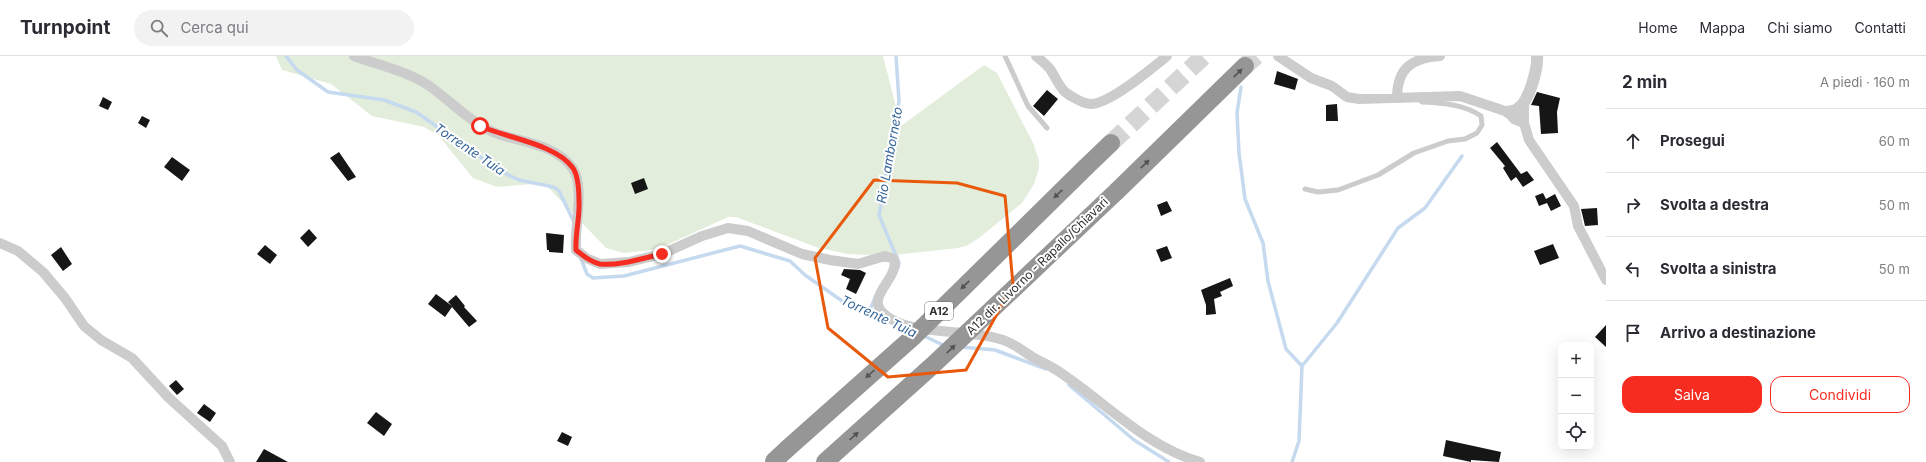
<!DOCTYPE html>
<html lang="it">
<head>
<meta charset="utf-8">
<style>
	:root { --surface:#fff; --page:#f2f2f3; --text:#2b2b33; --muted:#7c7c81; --line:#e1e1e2; --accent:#f72c20 }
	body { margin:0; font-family:Inter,sans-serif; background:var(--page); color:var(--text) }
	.controls { position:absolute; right:12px; bottom:12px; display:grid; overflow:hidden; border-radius:8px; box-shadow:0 4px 16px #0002 }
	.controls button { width:36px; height:36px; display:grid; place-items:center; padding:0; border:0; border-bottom:1px solid var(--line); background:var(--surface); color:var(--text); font:20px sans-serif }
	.stop { position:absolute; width:12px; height:12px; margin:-9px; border:3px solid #f72c20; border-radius:50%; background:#fff }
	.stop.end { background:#f72c20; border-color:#fff; box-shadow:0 1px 4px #0008 }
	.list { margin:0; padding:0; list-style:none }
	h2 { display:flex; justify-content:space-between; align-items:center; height:52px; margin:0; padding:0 16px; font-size:17px }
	h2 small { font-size:13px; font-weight:400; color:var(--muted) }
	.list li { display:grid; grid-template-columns:26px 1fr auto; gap:12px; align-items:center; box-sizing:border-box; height:64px; padding:0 16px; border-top:1px solid var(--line) }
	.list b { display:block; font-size:15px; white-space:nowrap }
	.list em { font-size:13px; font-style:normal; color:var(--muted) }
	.actions { display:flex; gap:8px; padding:12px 16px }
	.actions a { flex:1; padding:9px 0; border:1px solid var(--accent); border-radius:12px; text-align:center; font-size:14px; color:var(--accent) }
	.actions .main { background:var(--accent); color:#fff }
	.icon { flex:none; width:22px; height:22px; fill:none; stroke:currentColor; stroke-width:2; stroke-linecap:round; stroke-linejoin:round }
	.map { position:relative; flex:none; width:1606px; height:406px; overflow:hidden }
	header { display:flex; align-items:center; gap:24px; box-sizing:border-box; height:56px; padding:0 20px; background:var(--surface); border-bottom:1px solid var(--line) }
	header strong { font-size:19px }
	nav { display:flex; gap:22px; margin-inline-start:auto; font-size:14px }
	.search { width:280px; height:36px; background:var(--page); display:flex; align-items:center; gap:10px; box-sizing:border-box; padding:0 14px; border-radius:22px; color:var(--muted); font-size:15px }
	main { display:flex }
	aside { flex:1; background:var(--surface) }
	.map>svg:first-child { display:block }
</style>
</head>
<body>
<header>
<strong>Turnpoint</strong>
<div class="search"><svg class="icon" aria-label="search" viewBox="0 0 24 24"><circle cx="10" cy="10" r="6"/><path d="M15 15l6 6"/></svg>Cerca qui</div>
<nav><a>Home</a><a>Mappa</a><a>Chi siamo</a><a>Contatti</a></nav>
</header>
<main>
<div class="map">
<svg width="1606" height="406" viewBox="0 0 1606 406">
	<rect width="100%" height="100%" fill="#fff"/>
	<path fill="#e2eddb" d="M276,0H883L901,70L984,9L997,17L1033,87L1039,104V112L1034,128L1022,147L979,182L966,190L958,192L885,200L848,198L819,192L736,161H728L658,193L624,197L606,192L544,127L497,131L473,122L438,79L424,71L372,60L331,28L282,14Z"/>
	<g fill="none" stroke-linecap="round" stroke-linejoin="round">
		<path stroke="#c5d9ef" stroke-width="3.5" d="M286,0L297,14L328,36L384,44L416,56L502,116L519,124L554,131L559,135L574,166
			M896,0L899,45L879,159L899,207L898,212
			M1241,31L1237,57L1239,97L1245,143L1263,187L1268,225L1286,293L1302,310
			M580,200L587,218L593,222L624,220L740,190L790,205L805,219L845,247L883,262
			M869,256L875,242
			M922,279L945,290
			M961,291L995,294L1046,313
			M1069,329L1134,384L1169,406
			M1292,406L1299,385L1302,310L1337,267L1398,172L1425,152L1462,100"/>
	</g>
	<path fill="#161616" d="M1277,15L1298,23L1295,34L1274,28Z
		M1047,34L1058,43L1044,60L1033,50Z
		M1537,36L1560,42L1557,56L1558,77L1541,78L1539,50L1531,49Z
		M103,41L112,46L108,54L99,50Z
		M1337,48L1338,65H1326V49Z
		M142,60L150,64L146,72L138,67Z
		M1497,86L1521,118L1527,115L1534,124L1523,131L1516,121L1511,125L1503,112L1505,110L1490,92Z
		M339,96L356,121L348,125L330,102Z
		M172,101L190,114L182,125L164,111Z
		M644,122L648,133L635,138L631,127Z
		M1543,137L1546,143L1555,138L1561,150L1551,155L1547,147L1539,150L1535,140Z
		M1167,145L1172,155L1161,160L1157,149Z
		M1597,152L1598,169L1585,170L1581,153Z
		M309,173L317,182L308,191L300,182Z
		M546,177L564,179L563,197L549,196V194H547Z
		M1553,188L1559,202L1540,209L1534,195Z
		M265,189L277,199L270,208L257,198Z
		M1167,190L1172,202L1161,206L1156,194Z
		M61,191L72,208L63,215L51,199Z
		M844,213L860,214L866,217L856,238L846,233L850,223L841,219Z
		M1230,222L1233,230L1220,236L1222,240L1214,243L1216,258L1206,259V249L1201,234Z
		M436,238L452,250L448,246L456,239L465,250L464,251L477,265L469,271L452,251L445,261L428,248Z
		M1606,269V291L1595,281Z
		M176,324L184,333L177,339L169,330Z
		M204,348L216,357L210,366L197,357Z
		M376,356L392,368L384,380L367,367Z
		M562,376L572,381L568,390L557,385Z
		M1446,384L1501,396L1499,406L1471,404V406L1443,400Z
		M264,393L288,406H256Z"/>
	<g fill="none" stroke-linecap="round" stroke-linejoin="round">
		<path stroke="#d5d5d5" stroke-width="18" stroke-dasharray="18 9" stroke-linecap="butt" d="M1245,10L1256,0
			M1111,87L1204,0"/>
		<path stroke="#ccc" stroke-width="5" d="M1005,0L1028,50L1047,72
			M1305,133L1318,136L1338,134L1378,119L1414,97L1448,85L1465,83L1477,77L1482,69L1481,60C1464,48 1442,47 1422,46L1418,42"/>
		<path stroke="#ccc" stroke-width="10" d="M354,0C379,9 406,15 428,29C451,45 471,68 498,78C522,86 558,89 573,113C585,131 574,172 576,194L586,202L600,208L629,206L662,198L702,180L728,172L748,175L802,198L830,204L858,208L885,200L894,203C900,222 865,240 883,257C908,282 974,271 1008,286C1017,290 1026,297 1034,302C1042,306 1051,310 1058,315C1105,346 1145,390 1200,406
			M1036,0C1041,4 1046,8 1050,13C1055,20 1058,29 1065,36C1070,40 1082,47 1090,48C1109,49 1152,12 1167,0
			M1278,0L1311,22L1332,30L1347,41L1359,43L1460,40L1508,56L1514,63L1524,67
			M1397,42C1397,12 1412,2 1440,0
			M1524,46V67L1529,84L1574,150L1578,170L1606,224
			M0,187L18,195L43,216L65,242L84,270L101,284L132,302L169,342L222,390L230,406"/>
		<path stroke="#ccc" stroke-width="12" d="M1508,56C1510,55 1515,55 1517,53C1529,47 1538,12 1537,0"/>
		<path stroke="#969696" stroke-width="18" d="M1086,111L1111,87
			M1117,135L1245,10
			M774,405L787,393"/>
		<path stroke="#969696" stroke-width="18" d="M787,393L913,281L1086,111
			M825,406L933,309L1117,135"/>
	</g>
	<defs><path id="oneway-solid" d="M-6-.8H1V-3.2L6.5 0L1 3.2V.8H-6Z"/></defs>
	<g fill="#535353">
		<use href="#oneway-solid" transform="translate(1238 17) rotate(-44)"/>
		<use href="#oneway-solid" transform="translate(1145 108) rotate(-44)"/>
		<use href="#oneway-solid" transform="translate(1058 138) rotate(136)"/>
		<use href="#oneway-solid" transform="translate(965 229) rotate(136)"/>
		<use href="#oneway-solid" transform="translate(951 293) rotate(-44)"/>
		<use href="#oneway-solid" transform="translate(870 318) rotate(138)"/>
		<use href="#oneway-solid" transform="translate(854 380) rotate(-42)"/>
	</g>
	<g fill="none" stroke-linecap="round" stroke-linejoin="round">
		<path stroke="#f72c20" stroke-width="5" d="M480,70C507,82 556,88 573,112C578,120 579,136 579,145C580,162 575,177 576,194C583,200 591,206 600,208C620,210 643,202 662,198"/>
	</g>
	<path fill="none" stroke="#e8590c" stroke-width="3" stroke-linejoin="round" d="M874,124L957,127L1005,140L1013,229L966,314L888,321L828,272L815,202Z"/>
	<g text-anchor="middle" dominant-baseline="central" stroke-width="4" stroke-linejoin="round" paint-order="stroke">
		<rect fill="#fff" stroke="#6d6d6d" stroke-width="1" x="925" y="246" width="28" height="18" rx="3"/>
		<g font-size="11" font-weight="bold" fill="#2f2f2f">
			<text x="939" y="255">A12</text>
		</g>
		<g font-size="12" fill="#2f2f2f" stroke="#fff">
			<text transform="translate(1037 210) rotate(-44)">A12 dir. Livorno - Rapallo/Chiavari</text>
		</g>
		<g font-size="13" font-style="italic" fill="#346599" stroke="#fff">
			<text transform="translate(470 93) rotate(34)">Torrente Tuia</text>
			<text transform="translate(889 99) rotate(-80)">Rio Lamborneto</text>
			<text transform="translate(879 260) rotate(25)">Torrente Tuia</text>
		</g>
	</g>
</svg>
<div class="controls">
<button>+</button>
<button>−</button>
<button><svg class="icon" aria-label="locate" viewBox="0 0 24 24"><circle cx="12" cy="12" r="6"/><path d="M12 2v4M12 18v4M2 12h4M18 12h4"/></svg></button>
</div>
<div class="stop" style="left:480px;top:70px"></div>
<div class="stop end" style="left:662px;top:198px"></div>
</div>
<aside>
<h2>2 min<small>A piedi · 160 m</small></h2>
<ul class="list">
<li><svg class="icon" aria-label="ahead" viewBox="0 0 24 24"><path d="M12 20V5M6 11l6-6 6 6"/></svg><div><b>Prosegui</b></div><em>60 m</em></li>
<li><svg class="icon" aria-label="right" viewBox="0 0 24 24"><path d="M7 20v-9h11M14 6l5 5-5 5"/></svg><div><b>Svolta a destra</b></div><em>50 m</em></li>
<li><svg class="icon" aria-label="left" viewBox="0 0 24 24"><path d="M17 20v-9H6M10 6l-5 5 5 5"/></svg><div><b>Svolta a sinistra</b></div><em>50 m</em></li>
<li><svg class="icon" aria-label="arrive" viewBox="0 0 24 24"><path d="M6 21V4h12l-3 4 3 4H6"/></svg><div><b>Arrivo a destinazione</b></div></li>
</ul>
<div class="actions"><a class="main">Salva</a><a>Condividi</a></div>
</aside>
</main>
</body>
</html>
